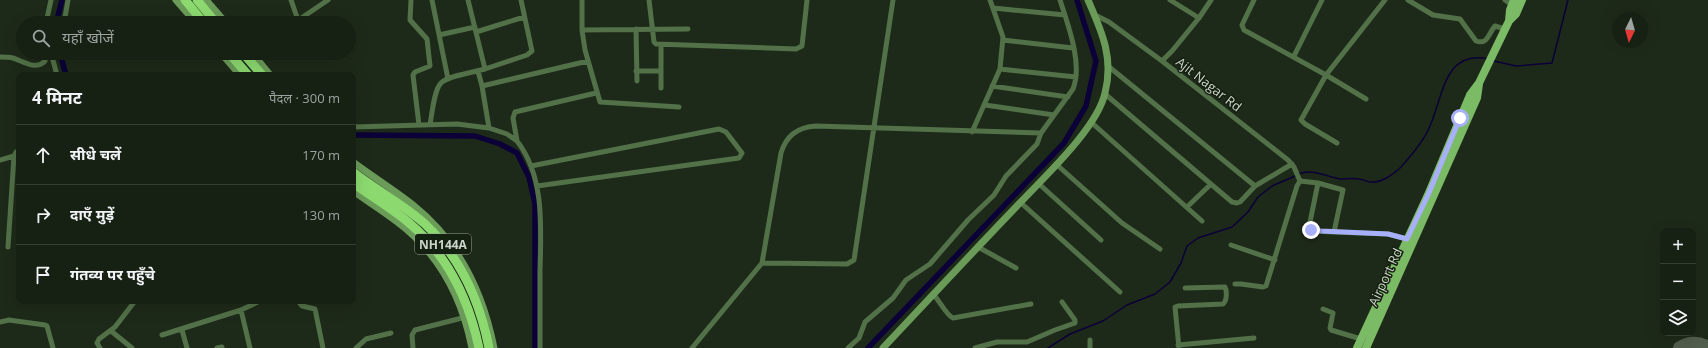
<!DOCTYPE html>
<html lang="hi">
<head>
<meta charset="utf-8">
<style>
	:root { --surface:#162013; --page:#232d21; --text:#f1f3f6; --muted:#9ea3a0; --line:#353e33 }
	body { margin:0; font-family:"Open Sans","Noto Sans Devanagari",sans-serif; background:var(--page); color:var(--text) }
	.controls { position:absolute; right:12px; bottom:12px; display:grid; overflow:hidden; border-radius:8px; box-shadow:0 4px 16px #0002 }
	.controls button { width:36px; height:36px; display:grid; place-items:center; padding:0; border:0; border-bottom:1px solid var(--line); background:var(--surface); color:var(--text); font:20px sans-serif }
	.compass { position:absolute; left:1612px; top:12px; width:36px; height:36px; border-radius:50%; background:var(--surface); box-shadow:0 4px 16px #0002; rotate:185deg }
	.stop { position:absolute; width:12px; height:12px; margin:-9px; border:3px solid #a8b0fc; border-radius:50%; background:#fff }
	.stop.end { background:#a8b0fc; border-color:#fff; box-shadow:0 1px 4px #0008 }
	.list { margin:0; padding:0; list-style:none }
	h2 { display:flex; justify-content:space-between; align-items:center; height:52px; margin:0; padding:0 16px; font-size:17px }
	h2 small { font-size:13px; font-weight:400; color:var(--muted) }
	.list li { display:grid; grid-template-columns:26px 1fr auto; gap:12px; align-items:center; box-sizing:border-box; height:60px; padding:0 16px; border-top:1px solid var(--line) }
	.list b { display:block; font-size:15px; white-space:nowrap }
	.list em { font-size:13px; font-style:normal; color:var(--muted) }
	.icon { flex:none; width:22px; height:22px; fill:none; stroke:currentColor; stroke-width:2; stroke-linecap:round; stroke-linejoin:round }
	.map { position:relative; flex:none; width:1708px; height:348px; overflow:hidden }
	.search { position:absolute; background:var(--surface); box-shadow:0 4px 16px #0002; left:16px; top:16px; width:340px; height:44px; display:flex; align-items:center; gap:10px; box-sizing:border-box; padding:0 14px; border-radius:22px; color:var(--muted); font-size:15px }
	.panel { position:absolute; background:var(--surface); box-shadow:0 4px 16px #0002; left:16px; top:72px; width:340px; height:232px; border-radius:8px }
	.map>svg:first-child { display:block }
</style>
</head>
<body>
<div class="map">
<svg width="1708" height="348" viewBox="0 0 1708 348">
	<rect width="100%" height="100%" fill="#1e2a19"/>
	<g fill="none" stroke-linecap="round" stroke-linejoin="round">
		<path stroke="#0b0138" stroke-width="1.5" d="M1494,61L1516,66L1552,63L1568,0
			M1299,174C1312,168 1327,177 1340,179C1346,179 1353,178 1359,179C1363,179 1367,182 1370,182C1382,183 1392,175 1400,168C1411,156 1424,141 1430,126C1443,96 1445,49 1488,59
			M1048,348L1070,334L1103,321L1127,305L1155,294L1170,282L1181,263L1187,246L1198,238L1232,227L1248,212L1258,197L1272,186L1295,176"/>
		<path stroke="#0b0138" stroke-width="5.5" d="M58,23V16L62,0
			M60,53L66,75
			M353,135L475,136L500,144L517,153L529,177L535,204V348
			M868,348L1064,143L1086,106L1096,61L1077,0"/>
		<path stroke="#525e4e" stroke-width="14" d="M1680,348C1690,342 1698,342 1708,348"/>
		<path stroke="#527148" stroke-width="5" d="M291,0L298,20
			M411,0L410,20L427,39L430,66L415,72L413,75L419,125
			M432,0L448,79
			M582,0V30L688,29
			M649,0L654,42L656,44L796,49L802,46L807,0
			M1254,0L1242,25L1244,30L1326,75L1301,120L1305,124L1337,143
			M1408,0L1433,15L1460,19L1476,41C1488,45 1488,34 1495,26L1505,29
			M1505,0L1512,5
			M993,8L1065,15
			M1095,15L1109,22L1162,61L1288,160L1294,167L1300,181
			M1199,18L1211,0
			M46,23L51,0
			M64,23L68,0
			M110,23L112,22
			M294,23L328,0
			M636,29L637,81
			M582,30L585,50L600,102L679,107
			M476,32L524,17
			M439,35L475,27
			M1003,40L1073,48
			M661,45V88
			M51,53L57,75
			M67,53L74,57L86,53
			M1294,56L1322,0
			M0,57C4,57 9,57 13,58C23,61 36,71 45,61L46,53
			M1162,61L1172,51L1199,18L1170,0
			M1108,66L1255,186L1292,164
			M485,69L527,55L532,51L521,0
			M1000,69L1076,77
			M478,71L482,86
			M636,71H661
			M992,86L1068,97
			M1105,94L1232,202L1237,203L1240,202L1255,186
			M1366,99L1326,75L1385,0
			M985,105L1054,115
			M1092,123L1202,221
			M430,125C432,114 434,90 441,83C447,76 475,72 485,69L468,0
			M353,127L457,124L489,128L482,86L588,61
			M489,128L507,134L517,141L513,118L515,112L596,93
			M972,132L1000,69L1003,37L990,0
			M517,141C545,177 541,228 540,271C540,297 540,322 540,348
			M0,160L14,156L16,152H19
			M1056,164L1122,223L1160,249
			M531,166L719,129L726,132L742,153L739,158L537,186
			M1300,181L1318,183L1343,190L1334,232L1388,234L1407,239
			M1038,183L1101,240
			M1318,183L1309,227L1314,231L1334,232
			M1020,202L1120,292
			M1187,207L1211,184
			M1231,245L1275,260
			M8,247L14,156
			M978,247L1016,268
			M762,263L847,264L854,260L893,0
			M1235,284H1241L1263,287L1266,286L1297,186L1300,181
			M933,294C939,300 947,316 953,318L1031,304
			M298,301L302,306L315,309L323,348
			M1323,309L1333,313L1330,328L1331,330L1361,339
			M241,310L250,348
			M0,322L9,320L45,325L47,326L53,348
			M182,330L187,348
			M111,331L132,348
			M162,335L241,310L260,301
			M1178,345L1254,338
			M100,348L97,343L99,339L115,327L135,301
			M217,348L222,347
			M356,348L366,339L391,333
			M413,348L412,335L415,330L466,317
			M692,348L762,263L781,153C786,136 798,127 816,126L1041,133
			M848,348L859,338L865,322L893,298L906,280L930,264L968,220L994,195L1006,176L1037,144L1041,133L1073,89C1083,64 1068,25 1060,0
			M975,348L997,342H1027L1055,330L1075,323V320L1062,302
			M1090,348V340
			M1179,348L1175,307L1178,306L1223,304C1227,301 1227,291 1225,287L1185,288"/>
		<path stroke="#6a9b59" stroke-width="7" d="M176,0L196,23
			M206,0L226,23
			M221,53L240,75
			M252,53L270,75
			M353,162C373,177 394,190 413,205C458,241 483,293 494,348
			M353,191C367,201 382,210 396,221C438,252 462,297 472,348
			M883,348C927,301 971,254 1016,207C1042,179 1097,129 1105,93C1114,58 1102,32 1088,0"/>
		<path stroke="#7cbb65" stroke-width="8" d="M1509,21L1516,14L1522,0
			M1357,348L1428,195L1470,95L1479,83L1509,21L1510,10L1514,0
			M1366,348L1477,98L1479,84"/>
		<path stroke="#8cd970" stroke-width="9" d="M185,0L204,23
			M197,0L216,23
			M229,53L248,75
			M243,53L262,75
			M353,172C376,190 403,204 425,224C460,257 480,302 489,348
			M353,183C371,196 391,208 408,222C447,254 469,300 479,348"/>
	</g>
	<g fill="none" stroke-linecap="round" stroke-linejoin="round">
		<path stroke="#a8b0fc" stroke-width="5" d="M1311,230L1321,231L1388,234L1407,239L1428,195L1460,118"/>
	</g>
	<g text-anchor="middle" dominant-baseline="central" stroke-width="3" stroke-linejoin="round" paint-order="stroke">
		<rect fill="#142010" stroke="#969f92" stroke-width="1" x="415" y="234" width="56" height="20" rx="3"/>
		<g font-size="12" font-weight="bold" fill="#cdd5ca">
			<text x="443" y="244">NH144A</text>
		</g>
		<g font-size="13" fill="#cdd5ca" stroke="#142010">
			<text transform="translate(1209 84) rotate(38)">Ajit Nagar Rd</text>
			<text transform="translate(1385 277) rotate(-65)">Airport Rd</text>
		</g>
	</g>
</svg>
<div class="controls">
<button>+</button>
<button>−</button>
<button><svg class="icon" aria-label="layers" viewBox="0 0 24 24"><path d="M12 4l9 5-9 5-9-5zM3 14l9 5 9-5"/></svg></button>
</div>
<svg class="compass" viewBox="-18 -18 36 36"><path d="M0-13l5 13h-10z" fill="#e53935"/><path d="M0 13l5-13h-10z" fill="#9ea3a0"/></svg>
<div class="stop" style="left:1460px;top:118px"></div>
<div class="stop end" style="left:1311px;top:230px"></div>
<div class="search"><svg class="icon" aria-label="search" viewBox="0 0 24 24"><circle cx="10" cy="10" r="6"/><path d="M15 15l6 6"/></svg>यहाँ खोजें</div>
<section class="panel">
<h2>4 मिनट<small>पैदल · 300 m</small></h2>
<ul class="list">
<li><svg class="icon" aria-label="ahead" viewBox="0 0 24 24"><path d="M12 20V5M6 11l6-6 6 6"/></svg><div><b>सीधे चलें</b></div><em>170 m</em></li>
<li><svg class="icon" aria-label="right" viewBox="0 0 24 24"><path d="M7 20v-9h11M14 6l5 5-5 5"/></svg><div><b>दाएँ मुड़ें</b></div><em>130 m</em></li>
<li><svg class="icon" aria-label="arrive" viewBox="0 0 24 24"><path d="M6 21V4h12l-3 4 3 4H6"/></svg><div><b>गंतव्य पर पहुँचे</b></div></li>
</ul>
</section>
</div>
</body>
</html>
